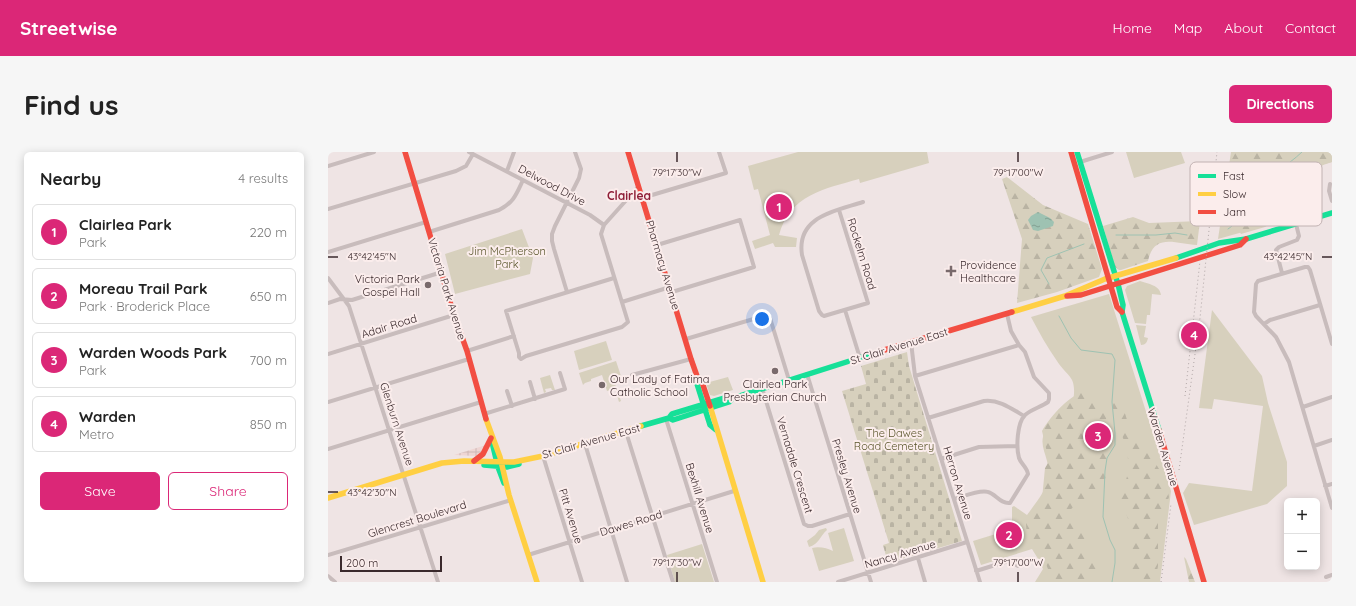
<!DOCTYPE html>
<html lang="en">
<head>
<meta charset="utf-8">
<style>
	:root { --surface:#fff; --page:#f6f6f6; --text:#222; --muted:#767676; --line:#e0e0e0; --accent:#db2777 }
	body { margin:0; font-family:Quicksand,sans-serif; background:var(--page); color:var(--text) }
	.controls { position:absolute; right:12px; bottom:12px; display:grid; overflow:hidden; border-radius:6px; box-shadow:0 2px 10px #0003 }
	.controls button { width:36px; height:36px; display:grid; place-items:center; padding:0; border:0; border-bottom:1px solid var(--line); background:var(--surface); color:var(--text); font:20px sans-serif }
	.scale { position:absolute; left:12px; bottom:10px; width:102px; box-sizing:border-box; padding-left:4px; border:2px solid #3a292c; border-top:0; font-size:11px; line-height:14px; white-space:nowrap; color:#3a292c; -webkit-text-stroke:3px #fbedec; paint-order:stroke }
	.you { position:absolute; left:434px; top:167px; width:14px; height:14px; margin:-10px; border:3px solid #fff; border-radius:50%; background:#1a73e8; box-shadow:0 0 0 6px #1a73e833 }
	.badge { display:grid; place-items:center; width:26px; height:26px; border-radius:50%; background:var(--accent); color:#fff; font-size:13px; font-weight:700 }
	.pin { position:absolute; translate:-50% -50%; border:2px solid #fff; box-shadow:0 1px 4px #0006 }
	.list { margin:0; padding:0; list-style:none }
	h2 { display:flex; justify-content:space-between; align-items:center; height:52px; margin:0; padding:0 16px; font-size:17px }
	h2 small { font-size:13px; font-weight:400; color:var(--muted) }
	.list li { display:grid; grid-template-columns:26px 1fr auto; gap:12px; align-items:center; box-sizing:border-box; height:56px; margin:0 8px 8px; padding:0 8px; border:1px solid var(--line); border-radius:6px }
	.list b { display:block; font-size:15px; white-space:nowrap }
	.list p { margin:0; font-size:13px; white-space:nowrap; color:var(--muted) }
	.list em { font-size:13px; font-style:normal; color:var(--muted) }
	.actions { display:flex; gap:8px; padding:12px 16px }
	.actions a { flex:1; padding:9px 0; border:1px solid var(--accent); border-radius:6px; text-align:center; font-size:14px; color:var(--accent) }
	.actions .main { background:var(--accent); color:#fff }
	.map { position:relative; flex:none; width:1004px; height:430px; overflow:hidden; border-radius:6px }
	header { display:flex; align-items:center; gap:24px; box-sizing:border-box; height:56px; padding:0 20px; background:var(--accent); color:#fff }
	header strong { font-size:19px }
	nav { display:flex; gap:22px; margin-inline-start:auto; font-size:14px }
	.intro { display:flex; align-items:center; justify-content:space-between; box-sizing:border-box; height:96px; padding:0 24px }
	h1 { margin:0; font-size:28px }
	.button { padding:10px 18px; border-radius:6px; background:var(--accent); color:#fff; font-size:14px; font-weight:700 }
	main { display:flex; gap:24px; padding:0 24px }
	aside { flex:1; background:var(--surface); border-radius:6px; box-shadow:0 2px 10px #0003 }
	.map>svg:first-child { display:block }
</style>
</head>
<body>
<header>
<strong>Streetwise</strong>
<nav><a>Home</a><a>Map</a><a>About</a><a>Contact</a></nav>
</header>
<div class="intro"><h1>Find us</h1><a class="button">Directions</a></div>
<main>
<aside>
<h2>Nearby<small>4 results</small></h2>
<ul class="list">
<li><span class="badge">1</span><div><b>Clairlea Park</b><p>Park</p></div><em>220 m</em></li>
<li><span class="badge">2</span><div><b>Moreau Trail Park</b><p>Park · Broderick Place</p></div><em>650 m</em></li>
<li><span class="badge">3</span><div><b>Warden Woods Park</b><p>Park</p></div><em>700 m</em></li>
<li><span class="badge">4</span><div><b>Warden</b><p>Metro</p></div><em>850 m</em></li>
</ul>
<div class="actions"><a class="main">Save</a><a>Share</a></div>
</aside>
<div class="map">
<svg width="1004" height="430" viewBox="0 0 1004 430">
	<defs>
		<pattern id="forest-firs" width="22" height="20" patternUnits="userSpaceOnUse"><rect width="22" height="20" fill="#d7d0bd"/><path d="M5 1l3.5 6h-7zM16 11l3.5 6h-7z" fill="#b9b3a3"/></pattern>
		<pattern id="cemetery-stones" width="16" height="16" patternUnits="userSpaceOnUse"><rect width="16" height="16" fill="#d7d0bd"/><path d="M2 7V4a2 2 0 0 1 4 0v3zM10 15v-3a2 2 0 0 1 4 0v3z" fill="#b9b3a3"/></pattern>
		<pattern id="plaza-grid" width="8" height="8" patternUnits="userSpaceOnUse"><rect width="8" height="8" fill="#eed5d3"/><path d="M0 4h8M4 0v8" fill="none" stroke="#cdb7b5"/></pattern>
		<pattern id="water-ripples" width="26" height="14" patternUnits="userSpaceOnUse"><rect width="26" height="14" fill="#9ec2b2"/><path d="M2 4q2-2 4 0t4 0M15 11q2-2 4 0t4 0" fill="none" stroke="#829e91"/></pattern>
	</defs>
	<rect width="100%" height="100%" fill="#efe4e4"/>
	<path fill="#d7d0bd" d="M470,0H599L601,11L532,31L531,27C496,37 462,43 451,83L469,86L468,95H447L445,91L427,97L424,89L442,83L430,37L426,38L420,14Z
		M798,0H853L857,11L806,26Z
		M903,0H1004V10L995,13L986,22L978,46L982,61L890,87Z
		M194,77L205,106L202,122L127,142L117,102Z
		M812,129C820,132 832,133 833,143L824,142L822,163H819L818,172L807,171L797,138L799,134Z
		M781,142L843,339L832,430H707L715,417L712,410L704,397L653,413L645,389L684,377V355L686,354L699,363C712,345 725,332 719,309C717,301 713,293 715,285C716,275 734,268 740,260C746,253 748,236 744,228C741,222 733,216 729,209C719,195 711,180 703,165Z
		M884,158L934,224L940,251L959,310V334L939,352L866,373L855,341L861,331L924,339L935,254L886,247L884,257L871,256Z
		M808,173L818,174L816,185L820,186C819,190 818,193 813,193Z
		M278,189L284,208L251,218L246,199Z
		M288,209L295,230L287,232L293,249L291,250L287,237L279,239L274,223L263,227V229L257,231L255,233L251,221Z
		M222,223L227,238H224L223,236L217,237L218,240L216,241L212,226Z
		M400,225L405,238L386,244L382,243L378,231Z
		M498,376L499,378C492,384 491,392 481,395L479,389L487,383L491,378Z
		M516,376L526,409L491,419L484,396C491,394 499,396 505,399L500,381Z
		M374,392L386,430H347L339,403Z"/>
	<path fill="url(#forest-firs)" d="M908,0H964L935,23L915,37L906,54L895,70L890,63L897,20Z
		M990,0H1004V10L989,14L981,33V54L966,59L965,61L951,66L937,75L913,82L911,79L917,69L921,43C928,42 936,41 942,38C947,35 948,30 951,26C960,15 978,7 990,0Z
		M679,25L715,53L760,72L774,117L771,125L729,140L689,151L694,87L674,27Z
		M805,65L821,71L872,69L869,93C848,92 826,80 820,109L793,118H791L787,115L775,74Z
		M760,239L768,252L778,261C779,269 778,276 778,283C776,303 786,322 770,337C761,345 750,350 742,358L756,382L758,395L762,405L769,414L770,423L764,430H711L715,428L720,417L715,405L703,394L699,387L698,371L701,362L709,354L714,347L717,316L721,309L714,279C722,265 743,240 760,239Z
		M787,241L791,242L804,284L825,307L837,327L841,345L836,359L830,371V414L827,430H802C806,416 805,384 801,370C799,362 794,354 793,347C792,337 799,329 800,320C801,314 800,306 799,299C795,278 779,264 787,241Z
		M856,405L858,407L867,430H861Z"/>
	<path fill="url(#cemetery-stones)" d="M579,200L581,214L634,389L560,411L555,393L561,391L514,239L538,232L533,214Z"/>
	<path fill="url(#plaza-grid)" d="M158,293L155,300L148,304L126,303Z"/>
	<path fill="url(#water-ripples)" d="M710,60L722,66L726,70L725,74L710,79L705,78L700,68L703,64Z"/>
	<g fill="none" stroke-linecap="round" stroke-linejoin="round">
		<path stroke="#9ec2b2" stroke-width="1" d="M900,77C915,68 906,54 917,43C922,36 933,39 939,35C944,31 947,25 951,20C957,13 967,7 974,0
			M788,83H828L847,81L859,83
			M721,132L713,118L719,106L756,92
			M731,164L743,186L753,198L784,202L787,208L784,250L787,281V293L779,306L777,319L775,365L782,388L787,398V411L784,430"/>
		<path stroke="#c8bcbc" stroke-width="4" d="M141,0L262,63L276,73
			M752,10L784,0
			M0,14L46,0
			M179,19L186,0
			M1002,32L1001,39L1004,49
			M314,46L398,21L391,0
			M0,57L128,19L138,14L145,2
			M511,58L540,151L496,164L494,163L491,159L474,103C468,64 508,59 535,50
			M101,80L171,58C186,50 188,43 195,28
			M329,93L412,68L426,115L344,140
			M0,100L98,70
			M954,121L948,98L951,95L969,88L971,84L968,72
			M0,126L21,154L110,430
			M286,126L178,159L191,201V205L193,207L198,204L294,175L300,170L273,82L276,73L311,34
			M239,140L226,97L224,89V82L227,74L251,26L253,17L247,0
			M294,150L342,135
			M0,151L12,147L24,148L114,120
			M517,158L532,206
			M936,172L942,168L992,153
			M358,187L439,163L442,166L461,228
			M583,190L587,224L652,430
			M1004,192L982,118L980,115H977L930,129L928,132L926,160L928,164L948,185L961,210L1004,356
			M139,199L186,184
			M0,202L126,163
			M479,222L543,430
			M304,223L363,207
			M587,224L691,193
			M202,230L207,247
			M434,236L476,372L480,374H484L522,362
			M179,239L184,254
			M0,250L141,207
			M975,255L1004,245
			M156,262L237,237L232,221
			M600,266L656,249C671,247 684,257 696,264
			M338,267L389,430
			M298,280L345,430
			M257,292L299,430
			M986,294L1004,288
			M0,297L153,250
			M215,304L254,430
			M613,307L651,295L689,294
			M997,334L1004,332
			M626,347C634,345 652,337 660,340C668,342 672,352 682,351L700,322C699,315 693,312 691,306C688,295 689,271 697,263C704,257 713,255 720,250L721,247V241L706,225L697,200L691,193L683,179L679,162
			M0,403L183,348
			M200,403L406,339
			M590,406L597,430
			M648,419L677,410L682,409L690,414
			M0,424L7,430
			M998,425L1004,423
			M510,430L639,390"/>
		<path stroke="#16e098" stroke-width="5.5" d="M749,0L790,132L795,153L794,160L831,278
			M848,106L891,91L918,87L1004,61
			M370,227L369,232L382,273L388,278
			M341,266L344,262L400,245L405,246L553,199
			M313,274L341,266L345,268L401,250L405,246
			M164,290L170,315L176,331
			M156,313L179,315L191,312"/>
		<path stroke="#ffcf43" stroke-width="5.5" d="M684,160L737,144L777,127L848,106
			M382,254L435,430
			M158,267L172,305L181,343L209,430
			M0,346L114,311L136,309L186,310L215,304L313,274"/>
		<path stroke="#f24e42" stroke-width="5.5" d="M77,0L126,163L139,199L158,267
			M300,0L363,207L370,227L374,230L382,254
			M743,0L789,155L794,160
			M739,144L753,143L912,93L918,87
			M553,199L684,160
			M831,278L876,430
			M146,309L155,302L163,286"/>
		<path stroke="#b0a6a6" stroke-width="1" stroke-dasharray="1 3" stroke-linecap="butt" d="M857,244L872,109
			M851,318L872,166L889,0
			M833,430L843,352"/>
	</g>
	<path fill="none" stroke="#3a292c" stroke-width="1.5" d="M349,0V10M690,0V10M0,105H10M994,105H1004M0,340H10M349,420V430M690,420V430"/>
	<g fill="#796a6c" stroke="#fbedec" stroke-width="1.5">
		<path d="M621 113h4v4h4v4h-4v4h-4v-4h-4v-4h4z"/>
		<circle cx="100" cy="133" r="4"/>
		<circle cx="447" cy="219" r="4"/>
		<circle cx="274" cy="233" r="4"/>
	</g>
	<g text-anchor="middle" dominant-baseline="central" stroke-width="4" stroke-linejoin="round" paint-order="stroke">
		<g font-size="11" fill="#3a292c" stroke="#fbedec">
			<text transform="translate(224 33) rotate(28)">Delwood Drive</text>
			<text transform="translate(534 102) rotate(73)">Rockelm Road</text>
			<text transform="translate(335 113) rotate(73)">Pharmacy Avenue</text>
			<text transform="translate(119 137) rotate(73)">Victoria Park Avenue</text>
			<text transform="translate(61 174) rotate(-17)">Adair Road</text>
			<text transform="translate(571 194) rotate(-17)">St Clair Avenue East</text>
			<text transform="translate(69 272) rotate(72)">Glenburn Avenue</text>
			<text transform="translate(263 289) rotate(-16)">St Clair Avenue East</text>
			<text transform="translate(835 295) rotate(73)">Warden Avenue</text>
			<text transform="translate(467 313) rotate(73)">Vernadale Crescent</text>
			<text transform="translate(519 324) rotate(73)">Presley Avenue</text>
			<text transform="translate(630 331) rotate(73)">Herron Avenue</text>
			<text transform="translate(372 346) rotate(73)">Bexhill Avenue</text>
			<text transform="translate(243 364) rotate(73)">Pitt Avenue</text>
			<text transform="translate(89 367) rotate(-17)">Glencrest Boulevard</text>
			<text transform="translate(303 371) rotate(-17)">Dawes Road</text>
			<text transform="translate(572 402) rotate(-17)">Nancy Avenue</text>
		</g>
		<g font-size="11" fill="#5a562c" stroke="#fbedec">
			<text x="179" y="99">Jim McPherson<tspan x="179" dy="13">Park</tspan></text>
			<text x="566" y="281">The Dawes<tspan x="566" dy="13">Road Cemetery</tspan></text>
		</g>
		<g font-size="11" fill="#3a292c" stroke="#fbedec" text-anchor="start">
			<text x="632" y="113">Providence<tspan x="632" dy="13">Healthcare</tspan></text>
			<text x="92" y="127" text-anchor="end">Victoria Park<tspan x="92" dy="13">Gospel Hall</tspan></text>
			<text x="282" y="227">Our Lady of Fatima<tspan x="282" dy="13">Catholic School</tspan></text>
			<text x="447" y="232" text-anchor="middle">Clairlea Park<tspan x="447" dy="13">Presbyterian Church</tspan></text>
		</g>
		<g font-size="12" font-weight="bold" fill="#8e1e37" stroke="#fbedec">
			<text x="301" y="43">Clairlea</text>
		</g>
	</g>
	<rect x="862" y="10" width="132" height="64" rx="6" fill="#fbedec" stroke="#c1b2b2" stroke-width="1"/>
	<rect x="870" y="22" width="18" height="4" fill="#16e098"/>
	<rect x="870" y="40" width="18" height="4" fill="#ffcf43"/>
	<rect x="870" y="58" width="18" height="4" fill="#f24e42"/>
	<g font-size="11" fill="#3a292c">
		<text x="895" y="28">Fast</text>
		<text x="895" y="46">Slow</text>
		<text x="895" y="64">Jam</text>
	</g>
	<g font-size="10" text-anchor="middle" fill="#3a292c" stroke="#fbedec" stroke-width="4" stroke-linejoin="round" paint-order="stroke">
		<text x="349" y="24">79°17'30"W</text>
		<text x="690" y="24">79°17'00"W</text>
		<text x="44" y="108">43°42'45"N</text>
		<text x="960" y="108">43°42'45"N</text>
		<text x="44" y="344">43°42'30"N</text>
		<text x="349" y="414">79°17'30"W</text>
		<text x="690" y="414">79°17'00"W</text>
	</g>
</svg>
<div class="controls">
<button>+</button>
<button>−</button>
</div>
<div class="scale">200 m</div>
<div class="you"></div>
<div class="pin badge" style="left:451px;top:55px">1</div>
<div class="pin badge" style="left:681px;top:383px">2</div>
<div class="pin badge" style="left:770px;top:284px">3</div>
<div class="pin badge" style="left:866px;top:183px">4</div>
</div>
</main>
</body>
</html>
